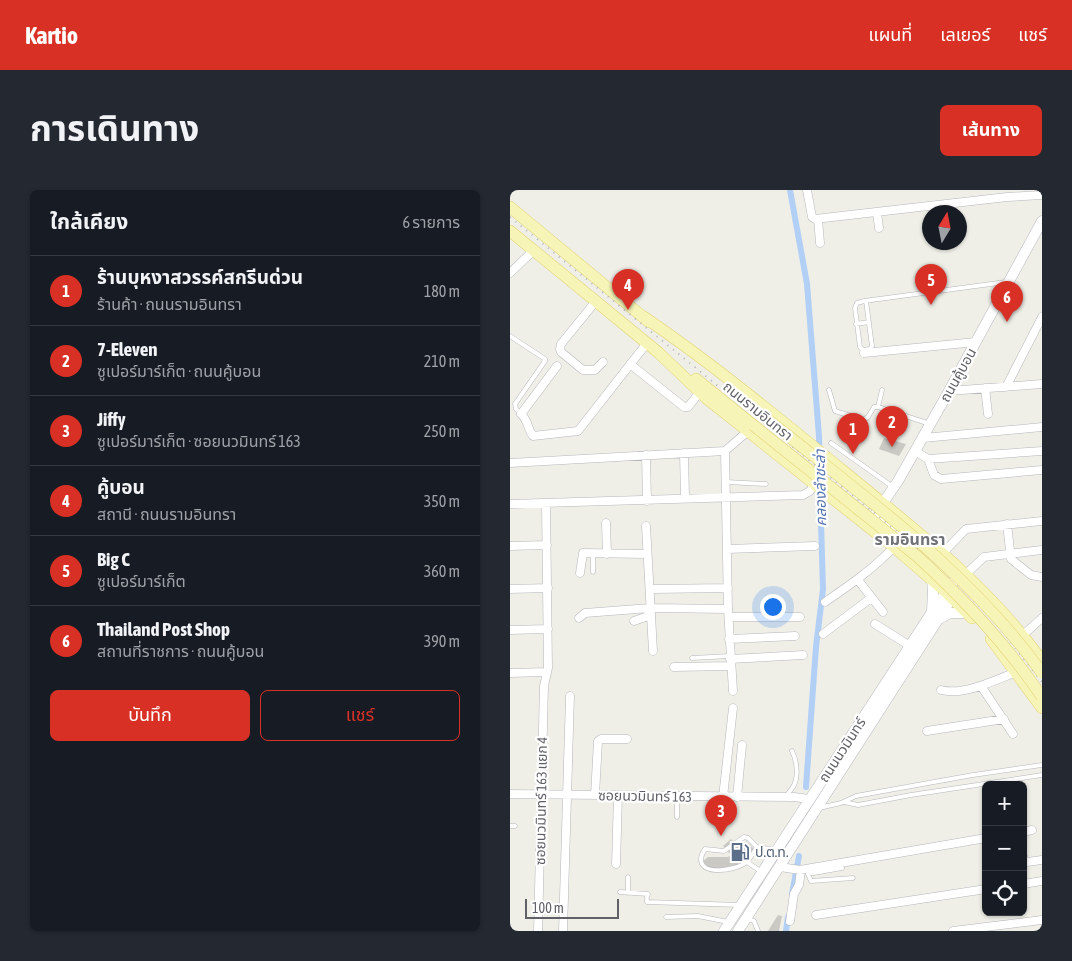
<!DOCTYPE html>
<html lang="th">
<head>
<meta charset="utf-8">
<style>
	:root { --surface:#171b24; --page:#242831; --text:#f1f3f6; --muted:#9ea1a6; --line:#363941; --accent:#d93025 }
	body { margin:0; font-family:"Asap Condensed","Noto Sans Thai",sans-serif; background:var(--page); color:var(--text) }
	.controls { position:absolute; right:15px; bottom:15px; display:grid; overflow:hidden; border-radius:8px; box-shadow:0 1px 4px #0004 }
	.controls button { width:45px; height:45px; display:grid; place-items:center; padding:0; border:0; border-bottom:1px solid var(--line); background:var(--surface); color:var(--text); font:25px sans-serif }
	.compass { position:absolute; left:412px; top:15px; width:45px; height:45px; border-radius:50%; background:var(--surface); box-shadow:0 1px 4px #0004; rotate:10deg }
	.scale { position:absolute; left:15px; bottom:12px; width:94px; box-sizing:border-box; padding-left:5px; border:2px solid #5f6166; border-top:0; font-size:14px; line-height:18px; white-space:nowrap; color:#5f6166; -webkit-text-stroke:4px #fff; paint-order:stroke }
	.you { position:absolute; left:262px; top:416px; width:18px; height:18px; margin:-12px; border:4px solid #fff; border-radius:50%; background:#1a73e8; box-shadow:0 0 0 8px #1a73e833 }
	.badge { display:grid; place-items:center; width:32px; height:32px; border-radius:50%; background:var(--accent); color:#fff; font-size:16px; font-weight:700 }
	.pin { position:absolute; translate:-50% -41px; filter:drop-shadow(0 1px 2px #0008) }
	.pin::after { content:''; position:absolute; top:26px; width:18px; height:15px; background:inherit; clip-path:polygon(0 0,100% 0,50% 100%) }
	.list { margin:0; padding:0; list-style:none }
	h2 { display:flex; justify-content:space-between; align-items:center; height:65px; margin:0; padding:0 20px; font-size:21px }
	h2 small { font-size:16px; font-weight:400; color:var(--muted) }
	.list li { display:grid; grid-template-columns:32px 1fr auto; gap:15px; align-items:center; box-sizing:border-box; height:70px; padding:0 20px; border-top:1px solid var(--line) }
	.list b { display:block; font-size:19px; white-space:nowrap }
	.list p { margin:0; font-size:16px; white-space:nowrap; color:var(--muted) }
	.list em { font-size:16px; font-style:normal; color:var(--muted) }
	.actions { display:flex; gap:10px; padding:15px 20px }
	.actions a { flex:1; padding:11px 0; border:1px solid var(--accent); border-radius:8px; text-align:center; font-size:18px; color:var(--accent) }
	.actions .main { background:var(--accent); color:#fff }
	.icon { flex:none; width:28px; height:28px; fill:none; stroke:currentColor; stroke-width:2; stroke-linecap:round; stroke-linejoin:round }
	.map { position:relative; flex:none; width:532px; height:741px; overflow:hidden; border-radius:8px }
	header { display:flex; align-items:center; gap:30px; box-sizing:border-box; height:70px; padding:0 25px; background:var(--accent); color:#fff }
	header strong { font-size:24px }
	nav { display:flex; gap:28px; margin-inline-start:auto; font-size:18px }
	.intro { display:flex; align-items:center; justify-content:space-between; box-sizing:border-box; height:120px; padding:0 30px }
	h1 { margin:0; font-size:35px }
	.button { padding:12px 22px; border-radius:8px; background:var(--accent); color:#fff; font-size:18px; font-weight:700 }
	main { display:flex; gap:30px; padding:0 30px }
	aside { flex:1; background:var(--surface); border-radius:8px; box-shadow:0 1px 4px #0004 }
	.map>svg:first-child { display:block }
</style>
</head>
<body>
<header>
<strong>Kartio</strong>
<nav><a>แผนที่</a><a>เลเยอร์</a><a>แชร์</a></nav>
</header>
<div class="intro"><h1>การเดินทาง</h1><a class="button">เส้นทาง</a></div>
<main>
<aside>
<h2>ใกล้เคียง<small>6 รายการ</small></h2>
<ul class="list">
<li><span class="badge">1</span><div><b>ร้านบุหงาสวรรค์สกรีนด่วน</b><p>ร้านค้า · ถนนรามอินทรา</p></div><em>180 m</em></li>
<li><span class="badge">2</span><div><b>7-Eleven</b><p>ซูเปอร์มาร์เก็ต · ถนนคู้บอน</p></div><em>210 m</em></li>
<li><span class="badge">3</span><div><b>Jiffy</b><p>ซูเปอร์มาร์เก็ต · ซอยนวมินทร์ 163</p></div><em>250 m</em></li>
<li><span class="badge">4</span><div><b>คู้บอน</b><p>สถานี · ถนนรามอินทรา</p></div><em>350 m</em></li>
<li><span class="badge">5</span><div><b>Big C</b><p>ซูเปอร์มาร์เก็ต</p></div><em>360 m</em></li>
<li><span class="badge">6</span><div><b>Thailand Post Shop</b><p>สถานที่ราชการ · ถนนคู้บอน</p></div><em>390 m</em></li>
</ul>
<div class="actions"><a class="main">บันทึก</a><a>แชร์</a></div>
</aside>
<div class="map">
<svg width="532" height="741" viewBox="0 0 532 741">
	<rect width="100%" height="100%" fill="#efefe8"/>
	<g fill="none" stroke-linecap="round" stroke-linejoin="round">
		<path stroke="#b2cff5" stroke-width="6" d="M280,0L297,94L309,246L310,289
			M296,597L306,457L313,399L310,299
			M282,704L289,666
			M276,741L278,727"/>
	</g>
	<path fill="#cbc9c4" d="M374,248L396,254L389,266L369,259Z
		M221,649L228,657L236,651L244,659L223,678H199L193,671L198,667H218L221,665L213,656Z
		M268,725L272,726L269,741H258Z"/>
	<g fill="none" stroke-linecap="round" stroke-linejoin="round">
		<g stroke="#b5b6bb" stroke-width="5">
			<path id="lane" d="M356,111L362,156L360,159L353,160L350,157L345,118L347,113L354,111L496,92
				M346,134L359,132
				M0,146L35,169V171L5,214L6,219L11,224
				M319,200L325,221L353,230L358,227L364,217H368L420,234
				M368,217L372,200
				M321,253L383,297
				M216,292L256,294
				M83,382V364
				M182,468L220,466
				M277,607C278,601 280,602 283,597C289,587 287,571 282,561
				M334,612L348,615L401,605L532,585
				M309,618L331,613L346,606L463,585L532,575
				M167,627V606
				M0,636H5
				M247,657C244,662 240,670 235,673C226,680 192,686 191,670C191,665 192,663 195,659L214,661L234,647L238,648L247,657L265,660
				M237,672L252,682
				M298,684L301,691L343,688
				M298,684L332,678
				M110,702L138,704L137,707
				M118,703V687
				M137,710V712L230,715
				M156,727L188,726L218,732
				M237,729L244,731L248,741"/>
		</g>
		<g stroke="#b5b6bb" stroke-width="9">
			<path id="street" d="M297,0L302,27L305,29L497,7L532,5
				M367,22L369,38
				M308,29L310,53
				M0,83L24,60
				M86,111L51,154L50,159L51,162L73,180H85L93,172
				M354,163L466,152
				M120,174L174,217H178L190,202
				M47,176L11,224C19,231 17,239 23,246L68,241L137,153
				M496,197L532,127
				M475,198L478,224
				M439,201L532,194
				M413,248L532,237
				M215,261L218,419L223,501
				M405,261L418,269L532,261
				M174,263L175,308
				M136,265L137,311
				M418,269L424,285L431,289L532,280
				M0,273L215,261L238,241
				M0,314L293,305L300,301L305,293
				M96,333L97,364
				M497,334L501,369L521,385L532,387
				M136,336L143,461
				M0,356L37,355
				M217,359L305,356
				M433,363L456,339L532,331
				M70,383L73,363L137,364
				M456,384L474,367L532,360
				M348,390L373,422
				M0,399L38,398
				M141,399L218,398
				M315,412C340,395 363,379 384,357
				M219,427H290
				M69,428L75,423L140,418L218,419
				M124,431L141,425
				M365,434L400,456
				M0,440L38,439
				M313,444L361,408
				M513,445L532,428
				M219,449L285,446
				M220,469L293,465
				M164,477L221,476
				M0,483L37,482
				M471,496L503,544
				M431,500C453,506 486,490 506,482
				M417,541L494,529
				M0,604L284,607L299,609
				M85,605L88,551L91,549H117
				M213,607L223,518
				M227,607L232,555
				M513,642L522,640
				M513,666L514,670L517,672L532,670
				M106,674L108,605
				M270,677L290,680L476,648
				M513,694L532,691
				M306,725L476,699
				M280,731L284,704L289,695L291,680
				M28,741L34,496L38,478L36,314
				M53,741L60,506
				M443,741L532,730"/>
		</g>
		<g stroke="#b6b8bd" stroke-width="11">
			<path id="secondary" d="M367,322L368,327L386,343
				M358,335L388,291L439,201L532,31
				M422,389L423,402L422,421
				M429,429L440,423H458
				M214,741L422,422L451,381
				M228,741L445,403"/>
		</g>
		<g stroke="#e2d16f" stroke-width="12">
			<path id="primary" d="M0,17L139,132
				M0,41L149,163L196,208L384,357L436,402L462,428
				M134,127C203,174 267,227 332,280C404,339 477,394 532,471
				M186,189L243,235
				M481,449L532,518"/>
		</g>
		<use href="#lane" stroke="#fff" stroke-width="4"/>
		<use href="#street" stroke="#fff" stroke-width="8"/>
		<use href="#secondary" stroke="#fff" stroke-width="10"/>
		<use href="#primary" stroke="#f6f5b7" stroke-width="11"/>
		<path stroke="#b5b5b6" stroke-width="2" stroke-dasharray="1 6" stroke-linecap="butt" d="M0,27L432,378L486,433L532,492"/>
		<g stroke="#e2d16f" stroke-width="12" stroke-linecap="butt">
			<path id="primary-bridge" d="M252,225C350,304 458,379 532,483
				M243,235L408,367C455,410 497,455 532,507"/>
		</g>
		<use href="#primary-bridge" stroke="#f6f5b7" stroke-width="11"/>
	</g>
	<defs>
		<g id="fuel-bare" transform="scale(1.5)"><path d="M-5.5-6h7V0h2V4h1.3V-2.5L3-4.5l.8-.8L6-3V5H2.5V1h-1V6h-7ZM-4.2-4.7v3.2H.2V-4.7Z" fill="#5c6f8a" stroke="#fff" stroke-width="2.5" paint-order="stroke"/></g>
	</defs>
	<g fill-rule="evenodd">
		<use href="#fuel-bare" x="230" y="662"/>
	</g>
	<g text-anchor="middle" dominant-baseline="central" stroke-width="4.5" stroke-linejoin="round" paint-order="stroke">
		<g font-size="14" fill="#5f6166" stroke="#fff">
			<text transform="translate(448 185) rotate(-61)">ถนนคู้บอน</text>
			<text transform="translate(248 221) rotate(39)">ถนนรามอินทรา</text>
			<text transform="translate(332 560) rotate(-57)">ถนนนวมินทร์</text>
			<text transform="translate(135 606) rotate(1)">ซอยนวมินทร์ 163</text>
			<text transform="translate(31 611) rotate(-89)">ซอยนวมินทร์ 163 แยก 4</text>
		</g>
		<g font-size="14" fill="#4e5e75" stroke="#fff" text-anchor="start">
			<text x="245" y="662">ป.ต.ท.</text>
		</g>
		<g font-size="15" font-style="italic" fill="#5473af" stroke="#fff">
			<text transform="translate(310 298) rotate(-91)">คลองลำชะล่า</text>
		</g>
		<g font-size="16" font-weight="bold" fill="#707378" stroke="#fff">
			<text x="400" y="349">รามอินทรา</text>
		</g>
	</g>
</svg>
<div class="controls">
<button>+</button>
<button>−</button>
<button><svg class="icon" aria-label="locate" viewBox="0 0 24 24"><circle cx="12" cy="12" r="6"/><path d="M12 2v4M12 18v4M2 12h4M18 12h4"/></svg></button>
</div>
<svg class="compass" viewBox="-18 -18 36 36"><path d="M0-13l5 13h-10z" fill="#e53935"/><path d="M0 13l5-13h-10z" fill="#9ea1a6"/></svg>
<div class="scale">100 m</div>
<div class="you"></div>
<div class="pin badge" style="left:343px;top:264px">1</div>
<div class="pin badge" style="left:382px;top:257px">2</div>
<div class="pin badge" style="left:211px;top:646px">3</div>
<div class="pin badge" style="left:118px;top:120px">4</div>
<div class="pin badge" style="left:421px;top:115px">5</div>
<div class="pin badge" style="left:497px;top:132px">6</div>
</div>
</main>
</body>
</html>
